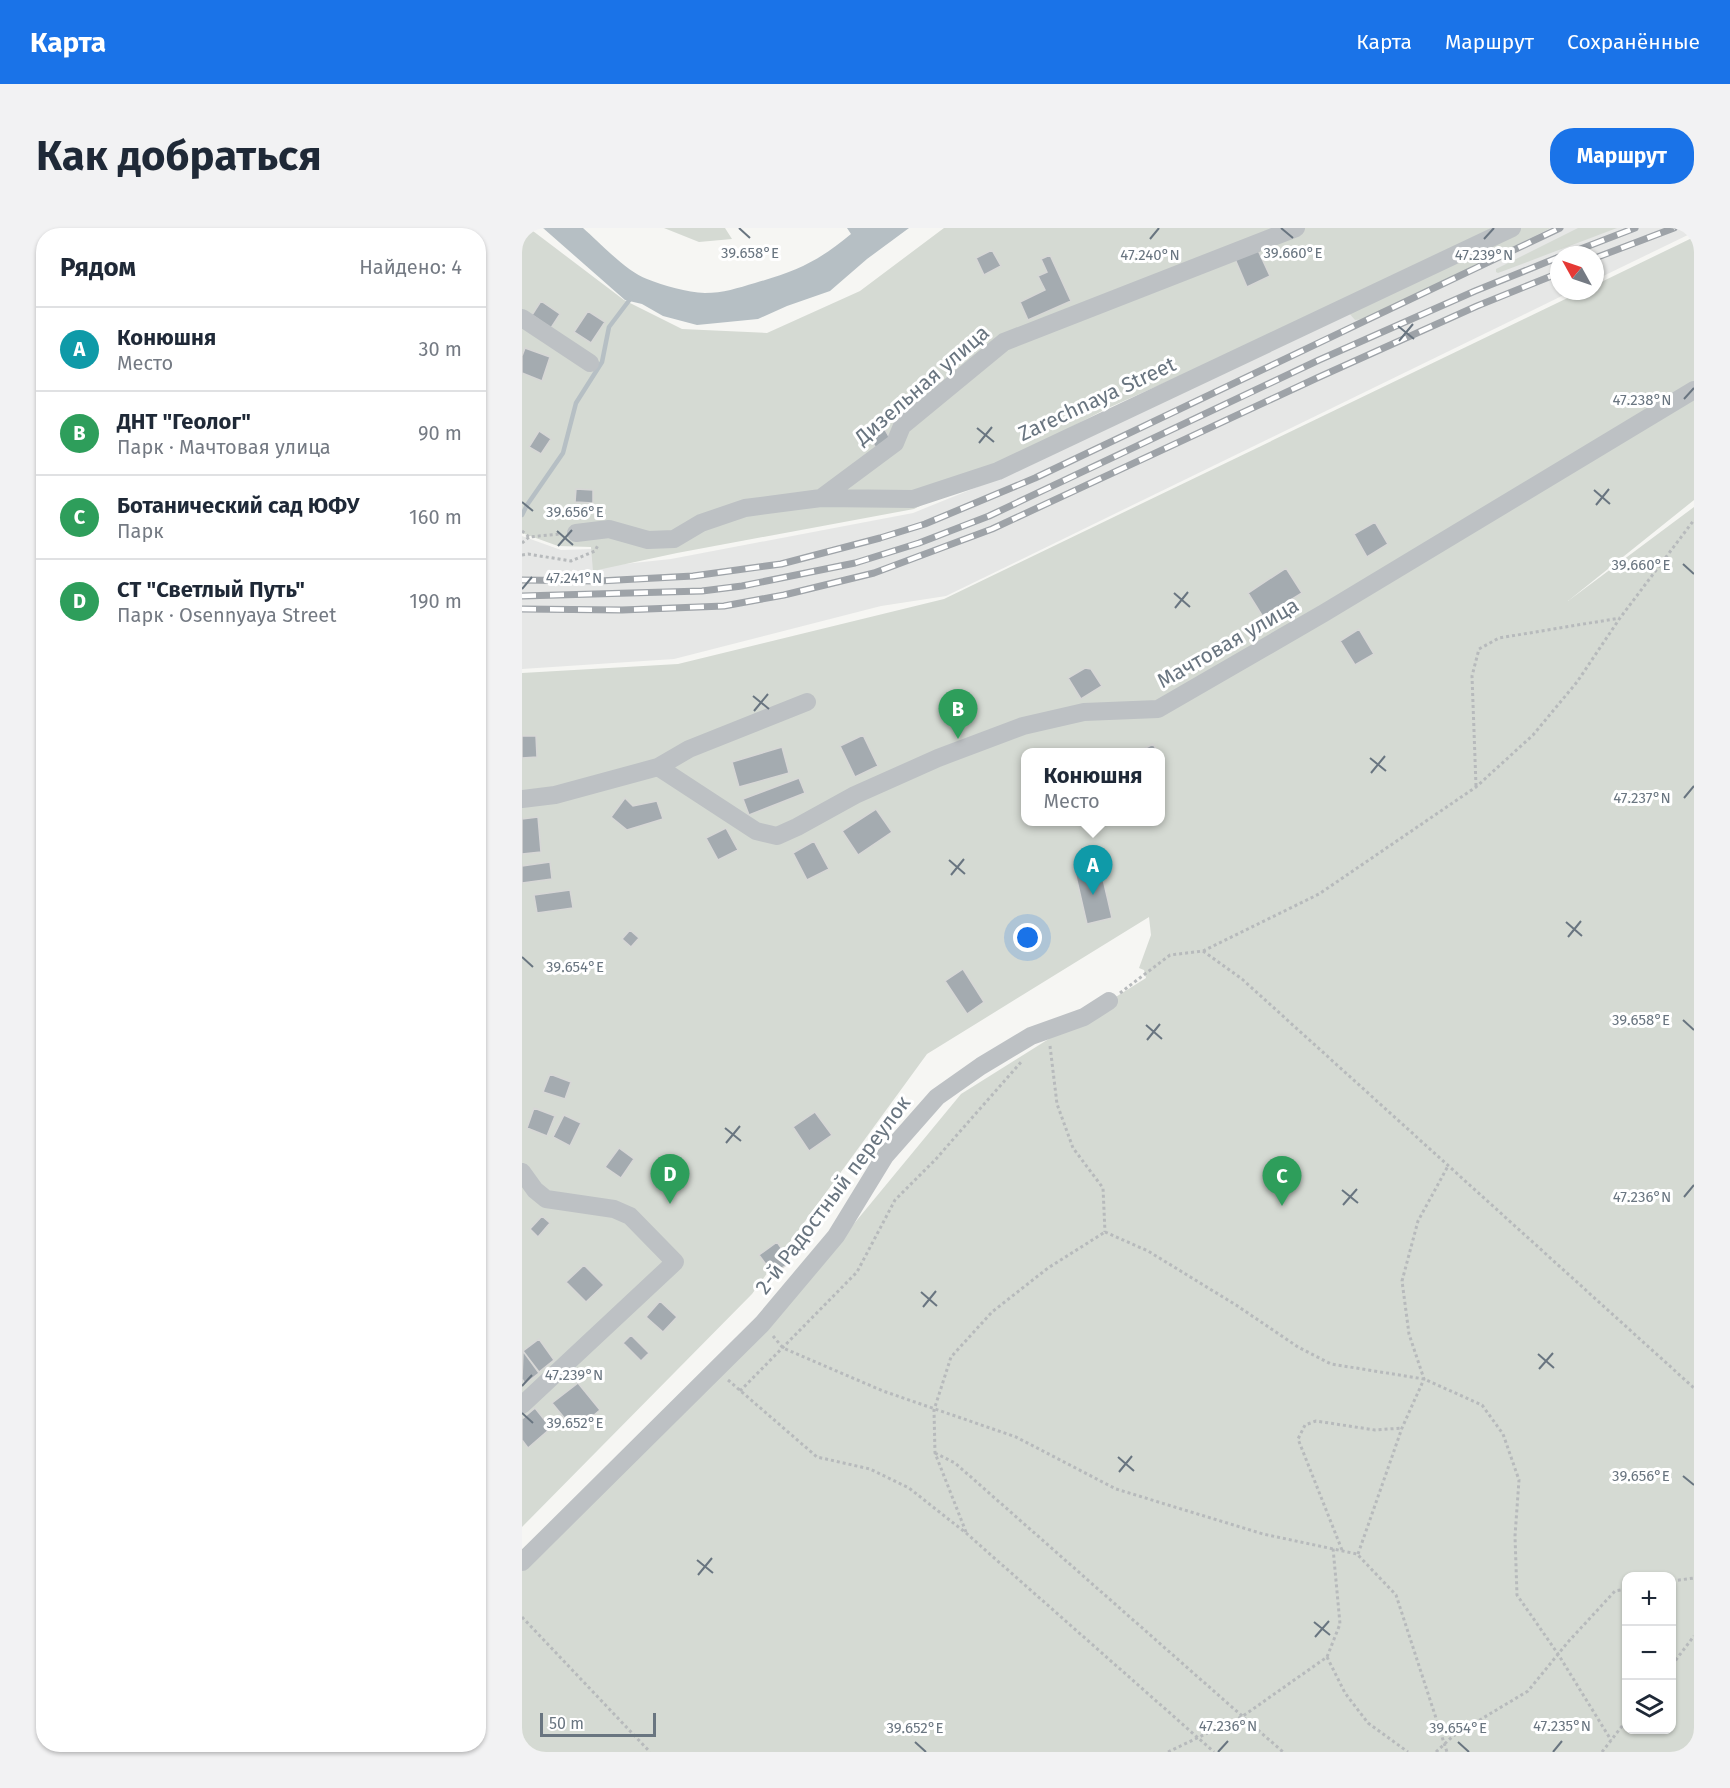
<!DOCTYPE html>
<html lang="ru">
<head>
<meta charset="utf-8">
<style>
	:root { --surface:#fff; --page:#f2f2f3; --text:#1f2937; --muted:#747a83; --line:#e0e1e3; --accent:#1a73e8 }
	body { margin:0; font-family:"Fira Sans",sans-serif; background:var(--page); color:var(--text) }
	.controls { position:absolute; right:18px; bottom:18px; display:grid; overflow:hidden; border-radius:12px; box-shadow:0 2px 4px #0004 }
	.controls button { width:54px; height:54px; display:grid; place-items:center; padding:0; border:0; border-bottom:2px solid var(--line); background:var(--surface); color:var(--text); font:30px sans-serif }
	.compass { position:absolute; left:1028px; top:18px; width:54px; height:54px; border-radius:50%; background:var(--surface); box-shadow:0 2px 4px #0004; rotate:310deg }
	.scale { position:absolute; left:18px; bottom:15px; width:116px; box-sizing:border-box; padding-left:6px; border:3px solid #697580; border-top:0; font-size:16px; line-height:21px; white-space:nowrap; color:#697580; -webkit-text-stroke:4px #fff; paint-order:stroke }
	.you { position:absolute; left:506px; top:710px; width:21px; height:21px; margin:-15px; border:4px solid #fff; border-radius:50%; background:#1a73e8; box-shadow:0 0 0 9px #1a73e833 }
	.badge { display:grid; place-items:center; width:39px; height:39px; border-radius:50%; background:var(--accent); color:#fff; font-size:20px; font-weight:700 }
	.pin { position:absolute; translate:-50% -50px; filter:drop-shadow(0 2px 3px #0008) }
	.pin::after { content:''; position:absolute; top:32px; width:21px; height:18px; background:inherit; clip-path:polygon(0 0,100% 0,50% 100%) }
	.popup { position:absolute; left:499px; top:520px; width:144px; height:78px; box-sizing:border-box; display:grid; place-content:center; border-radius:12px; background:var(--surface); filter:drop-shadow(0 2px 4px #0005); font-size:20px; white-space:nowrap; color:var(--muted) }
	.popup b { font-size:22px; color:var(--text) }
	.popup::after { content:''; position:absolute; left:50%; top:100%; margin-left:-12px; border:12px solid transparent; border-top-color:var(--surface) }
	.list { margin:0; padding:0; list-style:none }
	h2 { display:flex; justify-content:space-between; align-items:center; height:78px; margin:0; padding:0 24px; font-size:26px }
	h2 small { font-size:20px; font-weight:400; color:var(--muted) }
	.list li { display:grid; grid-template-columns:39px 1fr auto; gap:18px; align-items:center; box-sizing:border-box; height:84px; padding:0 24px; border-top:2px solid var(--line) }
	.list b { display:block; font-size:22px; white-space:nowrap }
	.list p { margin:0; font-size:20px; white-space:nowrap; color:var(--muted) }
	.list em { font-size:20px; font-style:normal; color:var(--muted) }
	.icon { flex:none; width:33px; height:33px; fill:none; stroke:currentColor; stroke-width:2; stroke-linecap:round; stroke-linejoin:round }
	.map { position:relative; flex:none; width:1172px; height:1524px; overflow:hidden; border-radius:24px }
	header { display:flex; align-items:center; gap:36px; box-sizing:border-box; height:84px; padding:0 30px; background:var(--accent); color:#fff }
	header strong { font-size:28px }
	nav { display:flex; gap:33px; margin-inline-start:auto; font-size:21px }
	.intro { display:flex; align-items:center; justify-content:space-between; box-sizing:border-box; height:144px; padding:0 36px }
	h1 { margin:0; font-size:42px }
	.button { padding:15px 27px; border-radius:24px; background:var(--accent); color:#fff; font-size:21px; font-weight:700 }
	main { display:flex; gap:36px; padding:0 36px }
	aside { flex:1; background:var(--surface); border-radius:24px; box-shadow:0 2px 4px #0004 }
	.map>svg:first-child { display:block }
</style>
</head>
<body>
<header>
<strong>Карта</strong>
<nav><a>Карта</a><a>Маршрут</a><a>Сохранённые</a></nav>
</header>
<div class="intro"><h1>Как добраться</h1><a class="button">Маршрут</a></div>
<main>
<aside>
<h2>Рядом<small>Найдено: 4</small></h2>
<ul class="list">
<li><span class="badge" style="background:#0f9aa8">A</span><div><b>Конюшня</b><p>Место</p></div><em>30 m</em></li>
<li><span class="badge" style="background:#2e9e5b">B</span><div><b>ДНТ &quot;Геолог&quot;</b><p>Парк · Мачтовая улица</p></div><em>90 m</em></li>
<li><span class="badge" style="background:#2e9e5b">C</span><div><b>Ботанический сад ЮФУ</b><p>Парк</p></div><em>160 m</em></li>
<li><span class="badge" style="background:#2e9e5b">D</span><div><b>СТ &quot;Светлый Путь&quot;</b><p>Парк · Osennyaya Street</p></div><em>190 m</em></li>
</ul>
</aside>
<div class="map">
<svg width="1172" height="1524" viewBox="0 0 1172 1524">
	<rect width="100%" height="100%" fill="#f6f6f3"/>
	<path fill="#e6e7e6" d="M981,0H1172V4L1073,52V27H1037V63H1050L424,368L359,378L152,431L0,441V308L39,322L70,321L74,339L149,331L391,285L507,238Z"/>
	<path fill="#d5dad3" fill-rule="evenodd" d="M0,0H7L102,72L160,101L245,105L338,63L422,0H969L910,35L584,181L392,281L155,325L71,343L69,319L36,318L0,305Z
		M142,0H203L210,11L177,14Z
		M995,0H1029L842,91L833,92L826,84Z
		M1056,0H1095L976,45L974,44V41Z
		M1172,9V272L1046,373L1172,279V1524H0V1343L255,1089L439,866L624,750L622,742L617,740L629,707L627,689L405,826L230,1066L0,1299V445L156,436L422,371L1060,63H1073V57ZM504,524H638V594H504ZM1104,1348H1150V1502H1104Z"/>
	<path fill="#b6bfc4" d="M21,0H61C78,15 105,44 125,51C142,58 165,64 183,65C201,65 216,60 233,55C275,43 295,34 329,6L325,0H387L345,31L308,63L265,78L236,91L175,97L141,88L120,76L103,72Z"/>
	<g fill="none" stroke-linecap="round" stroke-linejoin="round">
		<path stroke="#b6bfc4" stroke-width="4.5" d="M0,287L5,277L41,225L54,175L80,134L87,99L109,70"/>
	</g>
	<path fill="#a4abb0" stroke="#d7d7d6" stroke-width="1.5" d="M735,20L748,48L725,59L713,31Z
		M470,22L479,38L462,47L454,30Z
		M528,27L549,73L506,92L498,74L523,62L516,48L525,44L519,31Z
		M19,73L38,86L29,100L10,87Z
		M66,83L83,94L69,115L52,104Z
		M3,120L28,129L20,153L0,145V128Z
		M358,193L370,214L355,222L343,201Z
		M17,203L29,211L19,226L7,219Z
		M54,261L71,262V275L53,274Z
		M853,294L866,316L845,329L832,306Z
		M764,340L780,365L741,389L726,365Z
		M837,401L852,426L833,437L818,413Z
		M563,440L569,441L580,458L559,471L546,450Z
		M341,507L356,538L333,549L318,518Z
		M0,508H14L15,529L0,530Z
		M631,516L636,524H616Z
		M260,519L267,545L217,559L210,534Z
		M277,550L283,565L227,587L221,571Z
		M103,570L111,578L135,573L141,591L105,602L89,589Z
		M354,581L370,604L336,627L320,603Z
		M16,589L19,624L0,626V591Z
		M204,600L216,622L196,632L184,610Z
		M292,613L307,641L285,652L271,625Z
		M28,634L30,651L0,655V638Z
		M578,638L590,690L565,696L553,644Z
		M48,662L51,680L15,685L12,667Z
		M108,702L117,710L109,719L100,711Z
		M441,741L462,774L445,786L423,753Z
		M28,846L49,854L43,871L21,864Z
		M12,880L33,888L25,908L5,900Z
		M293,884L310,907L287,923L271,899Z
		M42,887L59,895L48,918L31,909Z
		M97,920L112,931L99,950L83,939Z
		M20,988L28,995L16,1009L8,1001Z
		M255,1014L269,1034L251,1046L237,1027Z
		M62,1037L82,1057L64,1074L44,1054Z
		M138,1073L155,1089L141,1104L124,1089Z
		M109,1107L127,1125L119,1133L101,1115Z
		M17,1111L32,1132L17,1144L1,1123Z
		M1,1123L17,1145L3,1156L0,1151Z
		M56,1155L78,1182L53,1203L30,1175Z
		M13,1180L29,1200L6,1220L0,1212V1191Z"/>
	<g fill="none" stroke-linecap="round" stroke-linejoin="round">
		<path stroke="#b7babc" stroke-width="3" stroke-dasharray="3 3" stroke-linecap="butt" d="M0,303L7,309
			M0,315L7,309L38,306
			M0,327L6,326L49,333L73,323L76,317
			M954,558L950,448L957,421L977,410L1098,390
			M681,723L720,751L1172,1160
			M598,765L648,727L681,723L797,666L954,559L1011,507L1055,454L1098,390L1172,292
			M528,818L535,876L551,920L581,960L583,1004
			M583,1004L626,1023L714,1077L776,1119L809,1136L902,1151L960,1177L981,1206L997,1252L993,1308L995,1367L1036,1426L1089,1512
			M251,1108L261,1120L361,1163L494,1209L594,1261L741,1306L835,1326L874,1367L925,1524
			M206,1152L295,1229L348,1241L387,1260L444,1305L692,1524
			M218,1163L335,1044L373,972L413,932L500,833
			M413,1225L433,1235L761,1524
			M444,1304L413,1225L412,1182L429,1129L470,1084L526,1040L583,1004
			M820,1322L776,1211L783,1197L794,1193L853,1202L880,1200
			M836,1326L880,1200L902,1151L887,1106L880,1053L896,993L926,938
			M1150,1353L1172,1350
			M0,1389L128,1524
			M805,1429L823,1465L846,1495L886,1524
			M1150,1437L1172,1408
			M646,1524L721,1488L805,1429L818,1396L811,1320
			M914,1524L931,1508L1006,1463L1046,1414L1093,1363L1104,1361
			M1080,1524L1104,1493"/>
		<path stroke="#bdc1c4" stroke-width="18" d="M0,90L68,135
			M299,270L373,215L380,198L482,114L774,0
			M54,305L87,301L126,312L152,311L179,295L223,280L299,270L391,271L476,243L990,0
			M136,539L234,603L255,608L275,599L333,567L416,530L501,498L562,484L636,481L802,385L1172,162
			M0,571L33,567L136,539L167,521L285,474
			M0,944L13,962L24,971L92,981L108,988L153,1034L0,1177
			M0,1334L240,1096L314,1008L363,928L415,869L459,838L509,808L562,789L587,773"/>
		<g stroke="#9ea3a8" stroke-width="7">
			<path id="rail" d="M1043,27L1113,0
				M1073,30L1152,0
				M0,352L77,353L171,348L259,336L358,310L403,296L513,250L1038,0
				M0,368L180,363L220,358L333,335L397,315L467,288L797,132L953,63L1037,29
				M0,381L100,382L202,378L262,367L352,345L470,301L795,150L955,78L1037,45"/>
		</g>
		<use href="#rail" stroke="#fff" stroke-width="4.5" stroke-dasharray="14" stroke-linecap="butt"/>
	</g>
	<path fill="none" stroke="#697580" stroke-width="2" d="M217,0L228,10M759,0L771,10M628,11L637,0M962,11L972,0M876,98L892,111M877,113L891,96M1162,171L1172,160M455,200L472,214M457,215L470,199M1072,262L1088,276M0,274L11,283M1074,277L1087,261M35,303L51,317M36,318L50,302M1161,336L1172,346M0,361L10,349M652,365L668,379M653,380L666,364M231,468L247,481M232,483L246,466M848,530L864,543M849,545L863,528M1162,570L1172,558M427,632L443,646M429,647L442,631M1044,694L1060,708M1046,709L1059,693M0,729L11,739M1161,792L1172,802M624,797L640,811M625,812L638,796M203,900L219,913M204,915L218,898M820,962L836,975M1162,969L1172,957M821,977L835,961M399,1064L415,1078M401,1079L414,1063M1016,1126L1032,1140M1017,1141L1031,1125M0,1158L10,1147M0,1185L11,1195M596,1229L612,1243M597,1244L610,1228M1161,1248L1172,1257M175,1332L191,1345M176,1347L190,1330M792,1394L808,1407M793,1409L807,1393M393,1514L404,1524M936,1514L947,1524M696,1524L706,1513M1031,1524L1040,1513"/>
	<g text-anchor="middle" dominant-baseline="central" stroke-width="6" stroke-linejoin="round" paint-order="stroke">
		<g font-size="21" fill="#697580" stroke="#fff">
			<text transform="translate(400 157) rotate(-41)">Дизельная улица</text>
			<text transform="translate(575 171) rotate(-25)">Zarechnaya Street</text>
			<text transform="translate(706 415) rotate(-30)">Мачтовая улица</text>
			<text transform="translate(311 967) rotate(-53)">2-й Радостный переулок</text>
		</g>
	</g>
	<g font-size="15" text-anchor="middle" fill="#697580" stroke="#fff" stroke-width="6" stroke-linejoin="round" paint-order="stroke">
		<text x="228" y="30">39.658°E</text>
		<text x="771" y="30">39.660°E</text>
		<text x="628" y="32">47.240°N</text>
		<text x="962" y="32">47.239°N</text>
		<text x="1120" y="177">47.238°N</text>
		<text x="53" y="289">39.656°E</text>
		<text x="1119" y="342">39.660°E</text>
		<text x="52" y="355">47.241°N</text>
		<text x="1120" y="575">47.237°N</text>
		<text x="53" y="744">39.654°E</text>
		<text x="1119" y="797">39.658°E</text>
		<text x="1120" y="974">47.236°N</text>
		<text x="52" y="1152">47.239°N</text>
		<text x="53" y="1200">39.652°E</text>
		<text x="1119" y="1253">39.656°E</text>
		<text x="706" y="1503">47.236°N</text>
		<text x="1040" y="1503">47.235°N</text>
		<text x="393" y="1505">39.652°E</text>
		<text x="936" y="1505">39.654°E</text>
	</g>
</svg>
<div class="controls">
<button>+</button>
<button>−</button>
<button><svg class="icon" aria-label="layers" viewBox="0 0 24 24"><path d="M12 4l9 5-9 5-9-5zM3 14l9 5 9-5"/></svg></button>
</div>
<svg class="compass" viewBox="-18 -18 36 36"><path d="M0-13l5 13h-10z" fill="#e53935"/><path d="M0 13l5-13h-10z" fill="#747a83"/></svg>
<div class="scale">50 m</div>
<div class="you"></div>
<div class="pin badge" style="left:571px;top:667px;background:#0f9aa8">A</div>
<div class="popup"><b>Конюшня</b>Место</div>
<div class="pin badge" style="left:436px;top:511px;background:#2e9e5b">B</div>
<div class="pin badge" style="left:760px;top:978px;background:#2e9e5b">C</div>
<div class="pin badge" style="left:148px;top:976px;background:#2e9e5b">D</div>
</div>
</main>
</body>
</html>
